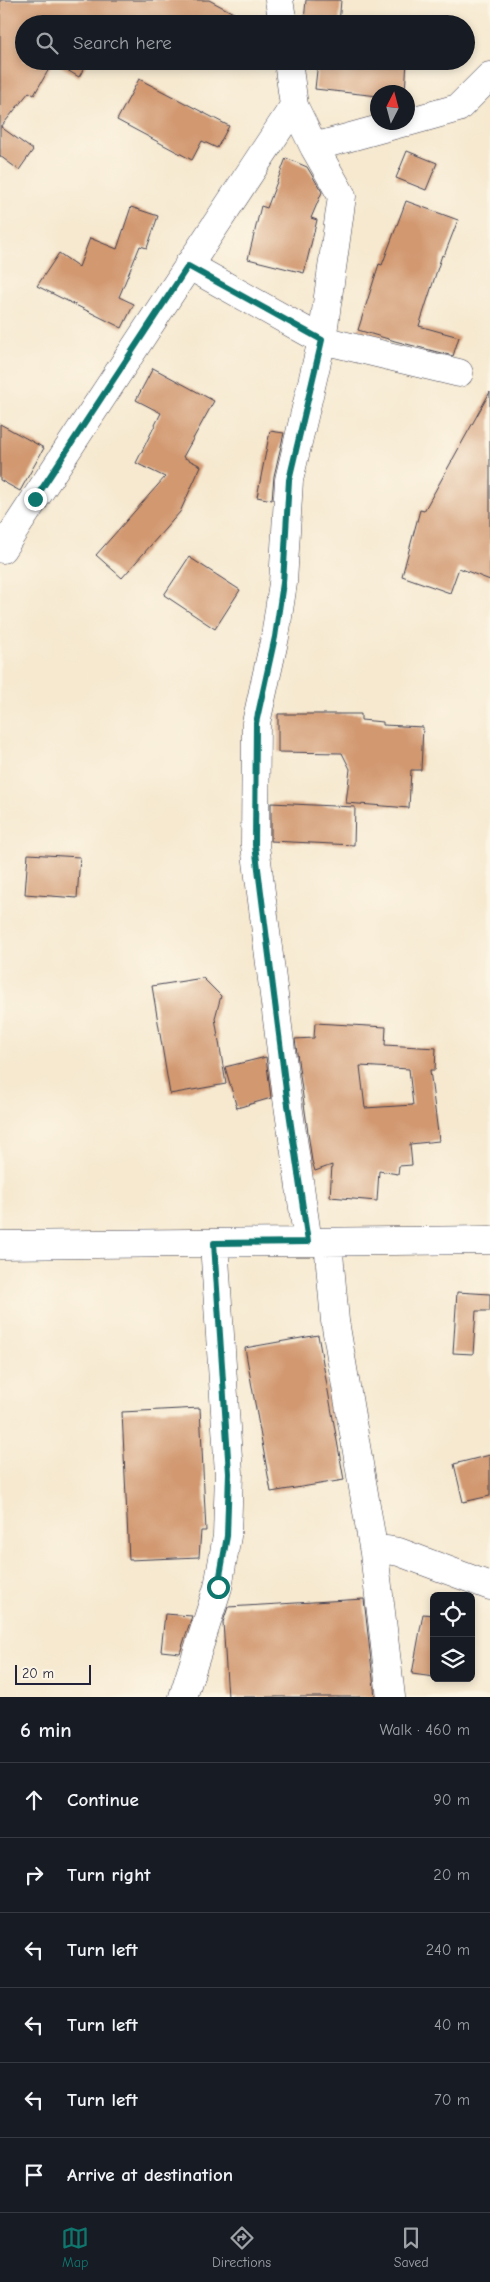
<!DOCTYPE html>
<html lang="en">
<head>
<meta charset="utf-8">
<style>
	:root { --surface:#171b24; --page:#20242c; --text:#f1f3f6; --muted:#9ea1a6; --line:#363941; --accent:#0f766e }
	body { margin:0; font-family:"Comic Neue",sans-serif; background:var(--page); color:var(--text) }
	.controls { position:absolute; right:15px; bottom:15px; display:grid; overflow:hidden; border-radius:8px; box-shadow:0 2px 8px #0003 }
	.controls button { width:45px; height:45px; display:grid; place-items:center; padding:0; border:0; border-bottom:1px solid var(--line); background:var(--surface); color:var(--text); font:25px sans-serif }
	.compass { position:absolute; left:370px; top:85px; width:45px; height:45px; border-radius:50%; background:var(--surface); box-shadow:0 2px 8px #0003; rotate:6deg }
	.scale { position:absolute; left:15px; bottom:12px; width:76px; box-sizing:border-box; padding-left:5px; border:2px solid #22223b; border-top:0; font-size:14px; line-height:18px; white-space:nowrap; color:#22223b; -webkit-text-stroke:4px #fcf5e5; paint-order:stroke }
	.stop { position:absolute; width:15px; height:15px; margin:-11px; border:4px solid #0f766e; border-radius:50%; background:#fff }
	.stop.end { background:#0f766e; border-color:#fff; box-shadow:0 1px 5px #0008 }
	.list { margin:0; padding:0; list-style:none }
	h2 { display:flex; justify-content:space-between; align-items:center; height:65px; margin:0; padding:0 20px; font-size:21px }
	h2 small { font-size:16px; font-weight:400; color:var(--muted) }
	.list li { display:grid; grid-template-columns:32px 1fr auto; gap:15px; align-items:center; box-sizing:border-box; height:75px; padding:0 20px; border-top:1px solid var(--line) }
	.list b { display:block; font-size:19px; white-space:nowrap }
	.list em { font-size:16px; font-style:normal; color:var(--muted) }
	.icon { flex:none; width:28px; height:28px; fill:none; stroke:currentColor; stroke-width:2; stroke-linecap:round; stroke-linejoin:round }
	.map { position:relative; flex:none; width:490px; height:1697px; overflow:hidden }
	.search { position:absolute; background:var(--surface); box-shadow:0 2px 8px #0003; left:15px; right:15px; top:15px; height:55px; display:flex; align-items:center; gap:12px; box-sizing:border-box; padding:0 18px; border-radius:28px; color:var(--muted); font-size:19px }
	.sheet { height:515px; background:var(--surface) }
	nav { display:flex; justify-content:space-around; align-items:center; box-sizing:border-box; height:70px; border-top:1px solid var(--line); background:var(--surface); font-size:14px; color:var(--muted) }
	nav a { display:grid; justify-items:center; gap:2px }
	nav .on { color:var(--accent) }
	.map>svg:first-child { display:block }
</style>
</head>
<body>
<div class="map">
<svg width="490" height="1697" viewBox="0 0 490 1697">
	<rect width="100%" height="100%" fill="#fcf5e5"/>
	<filter id="ink" filterUnits="userSpaceOnUse"><feTurbulence type="fractalNoise" baseFrequency=".02" numOctaves="2"/><feDisplacementMap in="SourceGraphic" scale="10" xChannelSelector="R" yChannelSelector="G"/><feConvolveMatrix kernelMatrix="1 2 1 2 8 2 1 2 1" color-interpolation-filters="sRGB"/></filter>
	<filter id="wash" filterUnits="userSpaceOnUse"><feTurbulence type="fractalNoise" baseFrequency=".0096" numOctaves="4" result="noise"/><feDisplacementMap in="SourceGraphic" scale="20" xChannelSelector="R" yChannelSelector="G"/><feGaussianBlur stdDeviation="1.12" result="paint"/><feColorMatrix in="noise" values="0 0 0 0 0 0 0 0 0 0 0 0 0 0 0 0 0 1.4 0 .05"/><feComposite in="paint" operator="in"/></filter>
	<g filter="url(#wash)">
		<rect width="100%" height="100%" fill="#f6e9d0"/>
		<g id="blocks">
			<path fill="#d29971" fill-rule="evenodd" d="M0,0H209L254,24H24V61H88L79,77L53,62L34,95L29,92L1,127L33,150L19,170L0,156Z
				M306,0H341L339,24L304,21Z
				M318,61H407L405,92H378V96L315,89Z
				M139,79L229,126L217,148L202,141L192,160L117,120Z
				M407,151L437,163L426,190L396,178Z
				M286,158L307,167L322,192L311,218L317,220L304,273L248,259L261,206L267,208Z
				M406,201L458,220L444,256L442,255L419,326L459,337L453,356L395,341L358,330L379,264L382,265Z
				M131,207L158,216L147,248L140,246L119,297L134,304L122,328L37,286L59,253L79,267L90,238L117,249Z
				M153,368L214,401L183,457L201,466L180,512L122,578L96,555L165,477L136,463L161,413L136,400Z
				M490,392V580L459,568L450,593L402,576L420,510L424,511Z
				M0,424L44,448L20,491L0,480Z
				M270,431L284,433L274,476L272,500L257,497Z
				M189,557L240,590L215,629L164,595Z
				M278,714H361V720L383,722V725L423,727L421,770H411L409,808L346,803L350,769L342,753L278,752Z
				M271,803L355,807L354,845L271,841Z
				M28,854L80,857L77,898L25,894Z
				M203,978L221,996L215,1018L226,1084L170,1094L152,986Z
				M315,1023L386,1027L385,1045L436,1048L435,1070H430L439,1141L410,1144L412,1165L399,1166L398,1174L379,1171L377,1201L330,1197L332,1165L315,1171L312,1161L295,1039L314,1038ZM360,1066L409,1069L413,1105L365,1108Z
				M266,1057L271,1098L237,1108L225,1067Z
				M457,1292L490,1294V1311H476L473,1354L453,1353Z
				M318,1335L344,1480L271,1492L245,1348Z
				M200,1408L206,1531H201L199,1557L129,1560L122,1412Z
				M490,1455V1496L463,1502L454,1464Z
				M364,1599L375,1697H228L223,1622L228,1607Z
				M165,1614L192,1616L180,1653L161,1651Z
				M423,1614L434,1615V1677L412,1674Z"/>
		</g>
	</g>
	<g filter="url(#ink)">
		<use href="#blocks" fill-opacity="0" stroke="#424051" stroke-width="1"/>
		<g fill="none" stroke-linecap="round" stroke-linejoin="round">
			<g stroke="#424051" stroke-width="29">
				<path id="minor" d="M279,0L283,24
					M288,61L294,106L314,147L342,196L322,340L289,480L283,583L275,637L256,723L255,845L287,1098L308,1242
					M408,122L458,108L490,76
					M314,147L405,122
					M188,265L322,340L459,373
					M2,549L294,106
					M328,1242L335,1321L374,1553L391,1697
					M0,1245L490,1240
					M374,1553L387,1550L399,1552L490,1586
					M183,1697L218,1587L227,1536L229,1473L214,1243"/>
			</g>
			<use href="#minor" stroke="#fff" stroke-width="28"/>
		</g>
	</g>
	<g fill="none" stroke-linecap="round" stroke-linejoin="round" filter="url(#ink)">
		<path stroke="#0f766e" stroke-width="6" d="M35,499L188,266L322,340L289,480L283,583L275,637L256,723L255,845L287,1098L308,1242L214,1243L229,1473L227,1536L218,1587"/>
	</g>
</svg>
<div class="controls">
<button><svg class="icon" aria-label="locate" viewBox="0 0 24 24"><circle cx="12" cy="12" r="6"/><path d="M12 2v4M12 18v4M2 12h4M18 12h4"/></svg></button>
<button><svg class="icon" aria-label="layers" viewBox="0 0 24 24"><path d="M12 4l9 5-9 5-9-5zM3 14l9 5 9-5"/></svg></button>
</div>
<svg class="compass" viewBox="-18 -18 36 36"><path d="M0-13l5 13h-10z" fill="#e53935"/><path d="M0 13l5-13h-10z" fill="#9ea1a6"/></svg>
<div class="scale">20 m</div>
<div class="stop" style="left:218px;top:1587px"></div>
<div class="stop end" style="left:35px;top:499px"></div>
<div class="search"><svg class="icon" aria-label="search" viewBox="0 0 24 24"><circle cx="10" cy="10" r="6"/><path d="M15 15l6 6"/></svg>Search here</div>
</div>
<section class="sheet">
<h2>6 min<small>Walk · 460 m</small></h2>
<ul class="list">
<li><svg class="icon" aria-label="ahead" viewBox="0 0 24 24"><path d="M12 20V5M6 11l6-6 6 6"/></svg><div><b>Continue</b></div><em>90 m</em></li>
<li><svg class="icon" aria-label="right" viewBox="0 0 24 24"><path d="M7 20v-9h11M14 6l5 5-5 5"/></svg><div><b>Turn right</b></div><em>20 m</em></li>
<li><svg class="icon" aria-label="left" viewBox="0 0 24 24"><path d="M17 20v-9H6M10 6l-5 5 5 5"/></svg><div><b>Turn left</b></div><em>240 m</em></li>
<li><svg class="icon" aria-label="left" viewBox="0 0 24 24"><path d="M17 20v-9H6M10 6l-5 5 5 5"/></svg><div><b>Turn left</b></div><em>40 m</em></li>
<li><svg class="icon" aria-label="left" viewBox="0 0 24 24"><path d="M17 20v-9H6M10 6l-5 5 5 5"/></svg><div><b>Turn left</b></div><em>70 m</em></li>
<li><svg class="icon" aria-label="arrive" viewBox="0 0 24 24"><path d="M6 21V4h12l-3 4 3 4H6"/></svg><div><b>Arrive at destination</b></div></li>
</ul>
</section>
<nav>
<a class="on"><svg class="icon" aria-label="map" viewBox="0 0 24 24"><path d="M3 6l6-2 6 2 6-2v14l-6 2-6-2-6 2zM9 4v14M15 6v14"/></svg>Map</a>
<a><svg class="icon" aria-label="directions" viewBox="0 0 24 24"><path d="M12 3l9 9-9 9-9-9zM9 14v-3h6M13 9l2 2-2 2"/></svg>Directions</a>
<a><svg class="icon" aria-label="saved" viewBox="0 0 24 24"><path d="M7 4h10v16l-5-4-5 4z"/></svg>Saved</a>
</nav>
</body>
</html>
